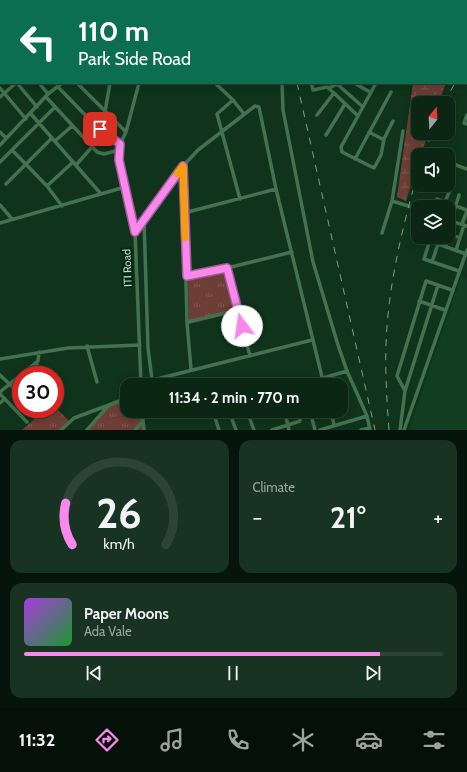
<!DOCTYPE html>
<html lang="en">
<head>
<meta charset="utf-8">
<style>
	body { margin:0; font-family:Cabin,sans-serif; background:#193322; color:#f1f3f6; height:100vh; display:flex; flex-direction:column; font-size:15px; white-space:nowrap }
	* { box-sizing:border-box; margin:0 }
	p { font-size:13px; color:#9aa5a0 }
	.icon { flex:none; width:22px; height:22px; fill:none; stroke:currentColor; stroke-width:2; stroke-linecap:round; stroke-linejoin:round }
	.map { position:relative; height:430px; overflow:hidden }
	.panel { display:flex; flex-direction:column; gap:10px; padding:10px; background:#06150b; flex:1 }
	.panel>* { flex:none }
	.guide { position:absolute; left:0px; top:0px; width:467px; height:84px; box-shadow:0 2px 10px #0003,0 0 0 1px #2b4434; background:#0b6e4f; color:#fff; overflow:hidden }
	.needle { width:26px; rotate:18deg }
	.tools { position:absolute; left:411px; top:96px; display:grid; gap:8px }
	.tools a { display:grid; place-items:center; width:44px; height:44px; border-radius:8px; background:#0b2714; box-shadow:0 2px 10px #0003,0 0 0 1px #2b4434; font-size:20px }
	.speed { position:absolute; left:12px; top:366px; display:flex; gap:8px; font-size:20px; font-weight:700; text-align:center }
	.speed>* { display:grid; place-content:center; width:52px; height:52px; border-radius:50%; background:#0b2714; box-shadow:0 2px 10px #0003,0 0 0 1px #2b4434; line-height:1 }
	.speed .limit { border:6px solid #d22; background:#fff; color:#111 }
	.pin { position:absolute; display:grid; place-items:center; width:34px; height:34px; color:#fff; margin:-17px; border-radius:8px; box-shadow:0 2px 6px #0006 }
	.me { position:absolute; width:44px; margin:-22px; rotate:346deg; stroke-linejoin:round; filter:drop-shadow(0 0 3px #0008) }
	.turn { display:flex; align-items:center; gap:14px; height:84px; padding:0 12px; font-size:18px }
	.turn .icon { width:52px; height:52px; stroke-width:2.5 }
	.turn b { display:block; font-size:28px; line-height:34px }
	.big { font-size:30px; font-weight:700; line-height:1.1 }
	.panel .widget { flex:1; display:flex; flex-direction:column; justify-content:center; gap:6px; min-width:0; padding:0 14px; border-radius:12px; background:#193322 }
	.panel .dial { align-items:center; gap:0 }
	.dial svg { height:104px; overflow:visible; fill:none; stroke:#2b4434; stroke-width:7; stroke-linecap:round; text-anchor:middle }
	.dial text { fill:#f1f3f6; stroke:none }
	.song { display:flex; align-items:center; gap:12px }
	.cover { width:48px; height:48px; border-radius:6px; background:linear-gradient(135deg,hsl(280 70% 55%),hsl(130 70% 35%)) }
	.played { height:4px; border-radius:2px; background:linear-gradient(90deg,#f888eb 85%,#2b4434 85%) }
	.keys { display:flex; justify-content:space-around; direction:ltr }
	.heat { display:flex; justify-content:space-between; align-items:center; font-size:22px; direction:ltr }
	.panel .tiles { flex:1; display:grid; gap:10px; grid-template-columns:1fr 1fr }
	.widget:last-child { grid-column:span 2 }
	.trip { position:absolute; left:120px; top:378px; width:228px; height:40px; border-radius:12px; background:#0b2714; box-shadow:0 2px 10px #0003,0 0 0 1px #2b4434; font-weight:700; line-height:40px; text-align:center }
	.tab-bar { display:flex; height:64px; justify-content:space-around; align-items:center; background:#041008; color:#9aa5a0 }
	.tab-bar .icon { width:28px; height:28px }
	.tab-bar .active { color:#f888eb }
	.tab-bar b { font-size:18px; color:#f1f3f6 }
	.map>svg:first-child { display:block }
</style>
</head>
<body>
<div class="map">
<svg width="467" height="430" viewBox="0 0 467 430">
	<defs>
		<pattern id="wetland-marsh" width="20" height="14" patternUnits="userSpaceOnUse"><rect width="20" height="14" fill="#6d3e35"/><path d="M1 5h8M5 5V1M11 12h8M15 12V8" fill="none" stroke="#805951"/></pattern>
		<pattern id="park-tufts" width="24" height="20" patternUnits="userSpaceOnUse"><rect width="24" height="20" fill="#6d3e35"/><path d="M3 7l-1-3M5 7V3M7 7l1-3M15 17l-1-3M17 17v-4M19 17l1-3" fill="none" stroke="#805951"/></pattern>
	</defs>
	<rect width="100%" height="100%" fill="#0f341b"/>
	<!-- built -->
	<path fill="#113e21" d="M461 277 467 280V430H409Z"/>
	<!-- wetland -->
	<path fill="url(#wetland-marsh)" d="M413 83H446L438 103H418V133H428L421 155H418V163L406 201 397 197Z"/>
	<!-- park -->
	<path fill="url(#park-tufts)" d="M224 270 234 313 189 324 188 280Z
		M127 398V411H142L145 430H89L109 405Z
		M55 407 71 423 63 430H22L46 409H55Z"/>
	<g fill="none" stroke-linecap="round" stroke-linejoin="round">
		<!-- minor -->
		<path stroke="#447150" stroke-width="3.5" d="M1 0 2 1
			M28 0 29 1
			M108 0 109 1
			M143 0V1
			M276 0V1
			M327 0V1
			M341 0V1
			M370 0V1
			M380 0 383 1
			M4 1 5 0
			M349 1 352 0
			M417 1 418 0
			M0 4 1 3
			M0 46 1 45
			M0 59 1 60
			M17 83 37 107
			M39 83 48 94
			M77 83 126 132
			M139 83 126 132 120 144 119 160 135 232 141 385
			M215 83 233 100 244 114
			M282 83 283 110 313 262 338 345 347 371 367 416 370 430
			M311 83 313 90 327 87 334 93
			M354 83 370 92
			M376 83 341 147 342 152 374 168 381 155 384 139 393 121
			M58 87 93 123 120 144
			M0 88 26 119
			M329 88 337 84 363 107
			M0 97 16 83
			M46 97 97 152 104 154 119 150
			M233 100 217 114 240 199
			M105 112 110 83
			M31 114 101 194
			M317 115 334 93 358 116
			M467 115 464 123 467 124
			M0 132 6 138
			M369 132 384 140
			M326 135 345 104
			M55 141 72 126
			M0 145 48 94 62 83
			M12 150 47 186 62 206
			M355 159 391 92
			M0 162 55 107
			M448 162 467 169
			M76 165 92 147
			M183 167 187 322 191 369
			M6 184 52 138
			M47 186 73 162
			M437 199 467 210
			M392 201 418 209
			M445 202 452 185
			M0 205 12 219
			M184 213 276 189
			M144 220 148 348 152 380
			M448 220 467 226
			M451 221 459 195
			M0 223 125 187
			M462 224 467 211
			M135 232 183 166 198 150 255 106 259 107 276 189 324 385
			M382 233 392 201 403 131
			M450 234 460 238
			M431 237 424 259 459 271
			M430 241 466 254
			M446 246 454 222
			M456 250 464 225
			M432 262 438 244
			M187 276 227 268
			M419 301 445 310
			M187 322 238 310
			M87 346 97 382
			M250 356 227 268 292 252
			M0 359 68 348 140 345
			M35 363 46 375
			M0 375 21 395
			M323 378 347 371
			M141 383 312 340
			M405 391 438 285
			M0 392 38 361 39 352
			M0 394 27 422
			M0 403 5 399
			M35 409 37 411
			M142 411 144 430
			M213 411 219 430
			M229 411 236 430
			M247 411 254 430
			M310 411 315 430
			M331 411 334 425
			M143 417 174 411
			M61 430 74 418 109 405
			M87 430 109 405 127 398
			M135 430 143 421
			M272 430 288 425 284 411
			M289 430 288 425 300 421 299 411
			M320 430 367 416
			M361 430 370 428
			M400 430 405 391 397 376 426 281 452 290
			M404 430 467 250"/>
		<!-- rail -->
		<path stroke="#839d8a" stroke-width="1" stroke-dasharray="7 7" stroke-linecap="butt" d="M280 0V1
			M466 64 467 63
			M297 83 375 430
			M444 103 455 83
			M424 155 432 133
			M389 430C387 402 385 373 386 345 388 286 402 229 418 172"/>
	</g>
	<g fill="none" stroke-linecap="round" stroke-linejoin="round">
		<defs>
			<path id="route" d="M100 129 120 144 119 160 135 232 183 166 187 276 227 268 242 326"/>
		</defs>
		<!-- route casing -->
		<use href="#route" stroke="#a15899" stroke-width="10"/>
		<!-- route -->
		<use href="#route" stroke="#f888eb" stroke-width="7"/>
		<!-- slow -->
		<path stroke="#f59e0b" stroke-width="7" d="M177 174 183 166 185 238"/>
	</g>
	<g text-anchor="middle" stroke-width="4" stroke-linejoin="round" paint-order="stroke">
		<!-- street labels -->
		<g font-size="11" fill="#c5d9c9" stroke="#032912">
			<text transform="translate(127 268) rotate(-92)" y="4">ITI Road</text>
		</g>
	</g>
</svg>
<div class="tools">
<a><svg class="needle" viewBox="-14 -14 28 28"><path d="M0-13l5 13h-10z" fill="#e53935"/><path d="M0 13l5-13h-10z" fill="#9aa5a0"/></svg></a>
<a><svg class="icon" aria-label="sound" viewBox="0 0 24 24"><path d="M4 9h4l5-4v14l-5-4H4zM17 9q2 3 0 6"/></svg></a>
<a><svg class="icon" aria-label="layers" viewBox="0 0 24 24"><path d="M12 4l9 5-9 5-9-5zM3 14l9 5 9-5"/></svg></a>
</div>
<div class="speed"><div class="limit">30</div></div>
<div class="pin" style="left:100px;top:129px;background:#d93025"><svg class="icon" aria-label="arrive" viewBox="0 0 24 24"><path d="M6 21V4h12l-3 4 3 4H6"/></svg></div>
<svg class="me" style="left:242px;top:326px" viewBox="-20 -20 40 40"><circle r="19" fill="#fff"/><path d="M0-13L10 11 0 6-10 11z" fill="#f888eb"/></svg>
<div class="trip">11:34 · 2 min · 770 m</div>
<div class="guide">
<div class="turn"><svg class="icon" aria-label="left" viewBox="0 0 24 24"><path d="M17 20v-9H6M10 6l-5 5 5 5"/></svg><div><b>110 m</b>Park Side Road</div></div>
</div>
</div>
<section class="panel">
<div class="tiles">
<div class="widget dial"><svg viewBox="0 0 100 80">
<path d="M14 69A42 42 0 1 1 86 69"/>
<path d="M14 69A42 42 0 0 1 9 37" stroke="#f888eb"/>
<text x="50" y="56" font-size="32" font-weight="700">26</text>
<text x="50" y="72" font-size="11">km/h</text>
</svg></div>
<div class="widget"><p>Climate</p>
<div class="heat"><a>−</a><b class="big">21°</b><a>+</a></div>
</div>
<div class="widget">
<div class="song"><i class="cover"></i><div><b>Paper Moons</b><p>Ada Vale</p></div></div>
<div class="played"></div>
<div class="keys"><svg class="icon" aria-label="previous" viewBox="0 0 24 24"><path d="M18 5L8 12l10 7zM5 5v14"/></svg><svg class="icon" aria-label="pause" viewBox="0 0 24 24"><path d="M8 5v14M16 5v14"/></svg><svg class="icon" aria-label="next" viewBox="0 0 24 24"><path d="M6 5l10 7-10 7zM19 5v14"/></svg></div>
</div>
</div>
</section>
<nav class="tab-bar">
<b>11:32</b>
<svg class="icon active" aria-label="directions" viewBox="0 0 24 24"><path d="M12 3l9 9-9 9-9-9zM9 14v-3h6M13 9l2 2-2 2"/></svg>
<svg class="icon" aria-label="music" viewBox="0 0 24 24"><path d="M9 18V5l10-2v13"/><circle cx="6" cy="18" r="3"/><circle cx="16" cy="16" r="3"/></svg>
<svg class="icon" aria-label="phone" viewBox="0 0 24 24"><path d="M5 4h4l2 5-3 2q2 4 5 5l2-3 5 2v4C11 20 4 13 5 4z"/></svg>
<svg class="icon" aria-label="climate" viewBox="0 0 24 24"><path d="M12 3v18M4 7l16 10M4 17L20 7"/></svg>
<svg class="icon" aria-label="car" viewBox="0 0 24 24"><path d="M5 17H2v-5l4-1 3-4h7l3 4 3 1v5h-3M9 17h6M6 11h13"/><circle cx="7" cy="17" r="2"/><circle cx="17" cy="17" r="2"/></svg>
<svg class="icon" aria-label="filters" viewBox="0 0 24 24"><path d="M4 7h16M4 17h16"/><circle cx="9" cy="7" r="2"/><circle cx="15" cy="17" r="2"/></svg>
</nav>
</body>
</html>
